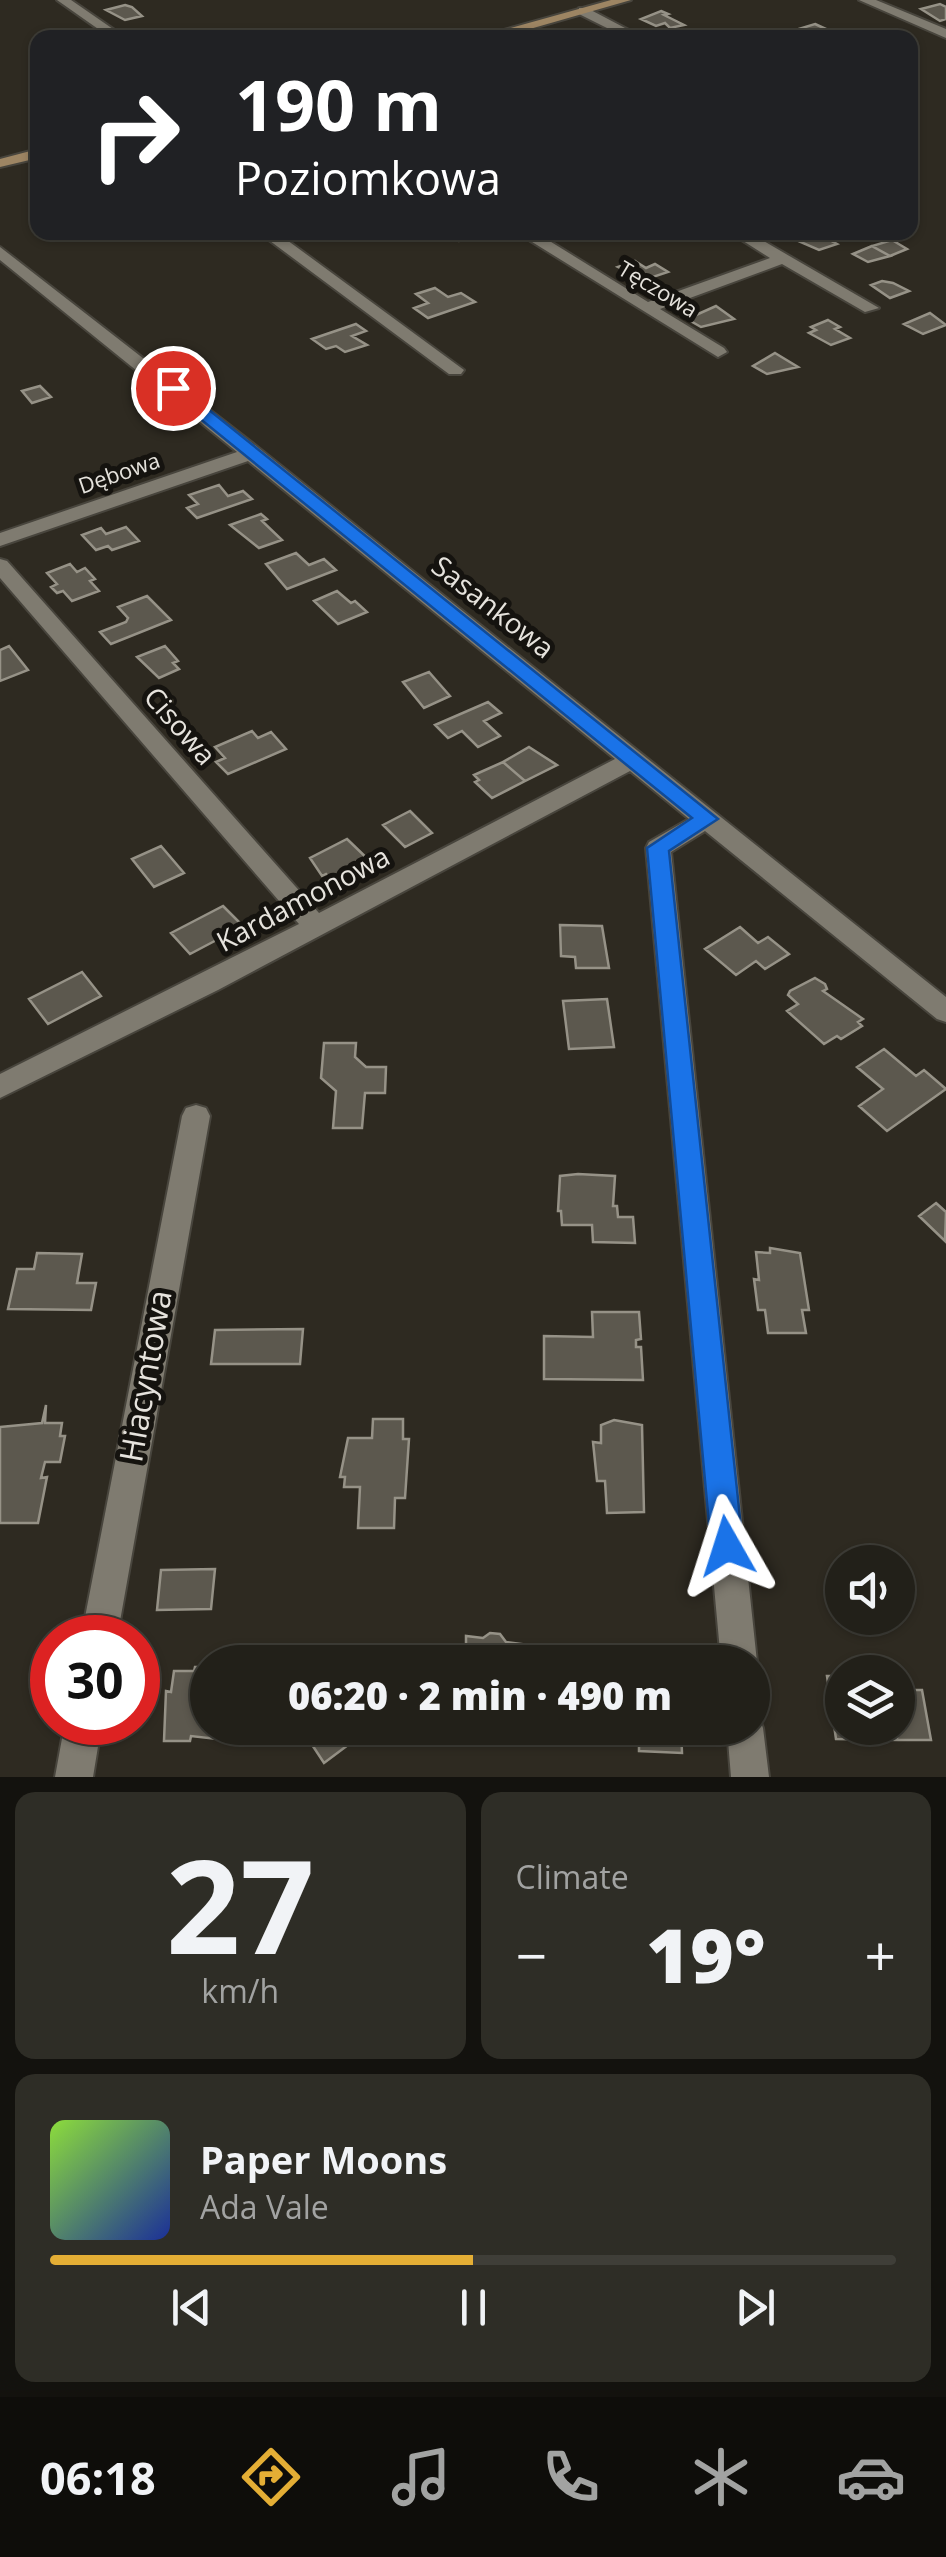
<!DOCTYPE html>
<html lang="en">
<head>
<meta charset="utf-8">
<style>
	body { margin:0; font-family:"Open Sans",sans-serif; background:#2e2d26; color:#f1f3f6; height:100vh; display:flex; flex-direction:column; font-size:38px; white-space:nowrap }
	* { box-sizing:border-box; margin:0 }
	p { font-size:32px; color:#a2a3a2 }
	.icon { flex:none; width:55px; height:55px; fill:none; stroke:currentColor; stroke-width:2; stroke-linecap:round; stroke-linejoin:round }
	.map { position:relative; height:1777px; overflow:hidden }
	.panel { display:flex; flex-direction:column; gap:15px; padding:15px; background:#13120e; flex:1 }
	.panel>* { flex:none }
	.guide { position:absolute; left:30px; top:30px; width:888px; height:210px; border-radius:20px; box-shadow:0 2px 8px #0004,0 0 0 2px #3f3e38; background:#202124; color:#fff; overflow:hidden }
	.fabs { position:absolute; left:825px; top:1545px; display:grid; gap:20px }
	.fabs a { display:grid; place-items:center; width:90px; height:90px; border-radius:50%; background:#222019; box-shadow:0 2px 8px #0004,0 0 0 2px #3f3e38; font-size:50px }
	.speed { position:absolute; left:30px; top:1615px; display:flex; gap:20px; font-size:50px; font-weight:700; text-align:center }
	.speed>* { display:grid; place-content:center; width:130px; height:130px; border-radius:50%; background:#222019; box-shadow:0 2px 8px #0004,0 0 0 2px #3f3e38; line-height:1 }
	.speed .limit { border:15px solid #d22; background:#fff; color:#111 }
	.pin { position:absolute; display:grid; place-items:center; width:85px; height:85px; color:#fff; margin:-42px; border:5px solid #fff; border-radius:50%; box-shadow:0 2px 10px #0007 }
	.me { position:absolute; width:110px; margin:-55px; rotate:354deg; stroke-linejoin:round; filter:drop-shadow(0 0 8px #0008) }
	.turn { display:flex; align-items:center; gap:35px; height:210px; padding:0 40px; font-size:45px }
	.turn .icon { width:130px; height:130px; stroke-width:2.5 }
	.turn b { display:block; font-size:70px; line-height:85px }
	.big { font-size:75px; font-weight:800; line-height:1.1 }
	.panel .widget { flex:1; display:flex; flex-direction:column; justify-content:center; gap:15px; min-width:0; padding:0 35px; border-radius:20px; background:#2e2d26 }
	.panel .dial { align-items:center; gap:0 }
	.dial b { font-size:130px; line-height:1 }
	.song { display:flex; align-items:center; gap:30px }
	.cover { width:120px; height:120px; border-radius:15px; background:linear-gradient(135deg,hsl(90 70% 55%),hsl(230 70% 35%)) }
	.played { height:10px; border-radius:5px; background:linear-gradient(90deg,#e4ae35 50%,#3f3e38 50%) }
	.keys { display:flex; justify-content:space-around; direction:ltr }
	.heat { display:flex; justify-content:space-between; align-items:center; font-size:55px; direction:ltr }
	.panel .tiles { flex:1; display:grid; gap:15px; grid-template-columns:1fr 1fr }
	.widget:last-child { grid-column:span 2 }
	.trip { position:absolute; left:190px; top:1645px; width:580px; height:100px; border-radius:50px; background:#222019; box-shadow:0 2px 8px #0004,0 0 0 2px #3f3e38; font-weight:800; line-height:100px; text-align:center }
	.dock { display:flex; height:160px; justify-content:space-around; align-items:center; background:#0e0d0a; color:#a2a3a2 }
	.dock .icon { width:70px; height:70px }
	.dock .current { color:#e4ae35 }
	.dock b { font-size:45px; color:#f1f3f6 }
	.map>svg:first-child { display:block }
</style>
</head>
<body>
<div class="map">
<svg width="946" height="1777" viewBox="0 0 946 1777">
	<rect width="100%" height="100%" fill="#2e2a21"/>
	<!-- building -->
	<path fill="#5c584e" stroke="#969287" stroke-width="2.5" d="M940 4 946 7V19L940 21 921 9Z
		M125 5 132 7 142 16 125 20 106 10Z
		M661 11 668 14 664 15 684 25 670 28 665 23 656 26 641 19Z
		M815 24 826 29 796 37 785 33Z
		M446 232H493L459 241Z
		M794 233 796 232 842 233 826 238 837 244 819 250 789 237 796 235Z
		M892 240 907 249 890 256 872 246Z
		M872 246 890 256 868 262 853 254Z
		M635 261 646 268 655 264 668 272 644 280 618 267Z
		M882 281 893 283 909 291 890 298 871 285Z
		M435 288 448 297 461 293 475 302 428 318 414 308 428 303 416 294Z
		M716 306 734 319 701 327 687 319Z
		M930 313 946 325 923 334 904 324Z
		M828 320 840 327 835 329 850 338 831 345 809 333 816 330 811 327Z
		M356 324 366 331 352 336 367 345 345 352 336 346 326 349 312 339Z
		M775 353 798 367 767 374 753 366Z
		M40 386 51 397 32 403 22 391Z
		M219 485 228 496 243 491 252 499 197 518 187 508 198 504 189 495Z
		M261 514 267 519 262 521 282 540 259 548 230 525Z
		M126 527 139 541 112 550 108 546 96 550 82 535 101 528 106 534Z
		M296 553 309 565 324 559 336 570 287 589 266 564Z
		M70 564 77 572 85 568 95 579 90 581 99 591 72 601 63 591 57 593 51 587 57 584 47 573Z
		M337 591 351 603 355 601 367 612 338 624 314 601Z
		M147 596 171 620 111 644 100 632 126 622 128 618 118 607Z
		M9 646 28 670 0 681V650Z
		M165 646 178 661 173 663 179 669 159 678 137 657Z
		M429 672 450 696 424 708 403 682Z
		M488 702 501 713 484 721 500 736 478 747 462 731 448 738 435 725Z
		M252 731 258 738 271 732 286 749 228 774 216 762 225 758 215 747Z
		M529 747 557 765 525 781 503 762Z
		M503 762 525 781 492 798 475 782 479 780 474 775Z
		M410 811 432 833 405 847 383 825Z
		M347 839 373 864 336 884 326 874 322 876 310 858Z
		M161 846 184 873 154 887 132 859Z
		M223 906 243 926 190 954 171 933Z
		M560 925 602 926 609 968H576L575 957 561 956Z
		M740 927 758 943 768 937 789 954 765 969 756 961 736 975 705 949Z
		M82 972 101 996 48 1024 29 999Z
		M815 978 825 984 827 989 823 991 863 1019 858 1022 862 1026 841 1039 837 1036 824 1044 787 1011 798 1004 788 995 790 991Z
		M607 999 614 1047 569 1049 563 1001Z
		M324 1043H356L355 1057 366 1067H386L385 1093H365L362 1128H333L336 1091 321 1078Z
		M884 1049 916 1076 924 1070 946 1089 887 1131 859 1106 883 1089 857 1067Z
		M578 1174 615 1176 613 1206H617L618 1217H633L635 1243 593 1242 592 1225H562L561 1211H558L560 1176Z
		M936 1203 946 1212 945 1241 919 1216Z
		M770 1248 800 1253 809 1310H802L806 1333H768L765 1310H758L754 1279 759 1280 756 1252 770 1253Z
		M37 1253 82 1254 77 1283H96L91 1310 8 1309 17 1269H34Z
		M592 1312H639L641 1339 636 1340V1347H641L643 1380 544 1379V1336L593 1337Z
		M303 1329 300 1364H211L215 1330Z
		M46 1405 45 1423H62L60 1436H65L60 1462H45L41 1478 47 1477 38 1523H0V1427L42 1423Z
		M373 1419H403V1439H409L405 1498H395L394 1528H358L360 1487H344L345 1477H340L348 1438H372Z
		M614 1420 642 1425 644 1512 607 1513 605 1481H597L593 1442 601 1443V1425Z
		M215 1569 211 1609 157 1610 161 1570Z
		M490 1633 500 1634 506 1642 522 1644V1662H466V1636L483 1638Z
		M195 1667H208V1728H246L245 1742 191 1736 190 1741H164L166 1691 171 1692 174 1671H194Z
		M827 1676H842V1728H896L897 1740 836 1739Z
		M898 1690H922L931 1740H897Z
		M314 1728H360L364 1733 324 1763 305 1734Z
		M465 1728H523V1732H465Z
		M639 1728H681L682 1753 639 1751Z"/>
	<g fill="none" stroke-linecap="round" stroke-linejoin="round">
		<defs>
			<path id="street" d="M57 0H71L126 38H111Z
				M859 0H876L946 29V38Z
				M579 8H587L644 38H627L579 14Z
				M258 232H276L464 370 461 374H449Z
				M516 232H535L648 302 770 258 729 232H748L879 308 865 312 782 264 660 309 724 348 727 352 718 357Z
				M0 247 260 449 946 997V1022L937 1019 705 831 671 852 757 1662 752 1673V1662H721L646 848 649 842 689 819 630 771 218 990 0 1098V1074L299 924 0 578V559L7 561 319 913 615 759 248 461 0 546V533L237 452 0 260Z
				M196 1105 206 1108 210 1116 117 1638H81L182 1116 186 1108Z
				M752 1713 758 1715 763 1728 769 1777H731L727 1728H752Z
				M65 1722H102L93 1777H55Z"/>
			<path id="secondary" d="M611 0H631L498 38H475Z
				M38 149V158L0 167V159Z"/>
		</defs>
		<!-- street casing -->
		<use href="#street" stroke="#48453d" stroke-width="4"/>
		<!-- secondary casing -->
		<use href="#secondary" stroke="#48453d" stroke-width="4"/>
		<!-- street -->
		<use href="#street" fill="#7f7b70" fill-rule="evenodd"/>
		<!-- secondary -->
		<use href="#secondary" fill="#9d8563" fill-rule="evenodd"/>
	</g>
	<!-- route -->
	<path fill="#1a73e8" stroke="#114b97" stroke-width="2.5" d="M167 385H178L718 819 669 851 743 1546 738 1557 727 1561 716 1557 711 1546 647 848 692 818 167 392Z"/>
	<g text-anchor="middle" stroke-width="10" stroke-linejoin="round" paint-order="stroke">
		<!-- far-street labels -->
		<g font-size="22" fill="#e6e3dd" stroke="#15130f">
			<text transform="translate(658 289) rotate(31)" y="8">Tęczowa</text>
			<text transform="translate(119 473) rotate(-19)" y="8">Dębowa</text>
		</g>
		<!-- street labels -->
		<g font-size="28" fill="#e6e3dd" stroke="#15130f">
			<text transform="translate(493 607) rotate(38)" y="10">Sasankowa</text>
			<text transform="translate(180 726) rotate(49)" y="10">Cisowa</text>
			<text transform="translate(303 899) rotate(-28)" y="10">Kardamonowa</text>
		</g>
		<!-- near-street labels -->
		<g font-size="32" fill="#e6e3dd" stroke="#15130f">
			<text transform="translate(146 1376) rotate(-80)" y="11">Hiacyntowa</text>
		</g>
	</g>
</svg>
<div class="fabs">
<a><svg class="icon" aria-label="sound" viewBox="0 0 24 24"><path d="M4 9h4l5-4v14l-5-4H4zM17 9q2 3 0 6"/></svg></a>
<a><svg class="icon" aria-label="layers" viewBox="0 0 24 24"><path d="M12 4l9 5-9 5-9-5zM3 14l9 5 9-5"/></svg></a>
</div>
<div class="speed"><div class="limit">30</div></div>
<div class="pin" style="left:173px;top:388px;background:#d93025"><svg class="icon" aria-label="arrive" viewBox="0 0 24 24"><path d="M6 21V4h12l-3 4 3 4H6"/></svg></div>
<svg class="me" style="left:727px;top:1546px" viewBox="-20 -20 40 40"><path d="M0-17L14 15 0 8-14 15z" fill="#1a73e8" stroke="#fff" stroke-width="4"/></svg>
<div class="trip">06:20 · 2 min · 490 m</div>
<div class="guide">
<div class="turn"><svg class="icon" aria-label="right" viewBox="0 0 24 24"><path d="M7 20v-9h11M14 6l5 5-5 5"/></svg><div><b>190 m</b>Poziomkowa</div></div>
</div>
</div>
<section class="panel">
<div class="tiles">
<div class="widget dial"><b>27</b><p>km/h</p></div>
<div class="widget"><p>Climate</p>
<div class="heat"><a>−</a><b class="big">19°</b><a>+</a></div>
</div>
<div class="widget">
<div class="song"><i class="cover"></i><div><b>Paper Moons</b><p>Ada Vale</p></div></div>
<div class="played"></div>
<div class="keys"><svg class="icon" aria-label="previous" viewBox="0 0 24 24"><path d="M18 5L8 12l10 7zM5 5v14"/></svg><svg class="icon" aria-label="pause" viewBox="0 0 24 24"><path d="M8 5v14M16 5v14"/></svg><svg class="icon" aria-label="next" viewBox="0 0 24 24"><path d="M6 5l10 7-10 7zM19 5v14"/></svg></div>
</div>
</div>
</section>
<nav class="dock">
<b>06:18</b>
<svg class="icon current" aria-label="directions" viewBox="0 0 24 24"><path d="M12 3l9 9-9 9-9-9zM9 14v-3h6M13 9l2 2-2 2"/></svg>
<svg class="icon" aria-label="music" viewBox="0 0 24 24"><path d="M9 18V5l10-2v13"/><circle cx="6" cy="18" r="3"/><circle cx="16" cy="16" r="3"/></svg>
<svg class="icon" aria-label="phone" viewBox="0 0 24 24"><path d="M5 4h4l2 5-3 2q2 4 5 5l2-3 5 2v4C11 20 4 13 5 4z"/></svg>
<svg class="icon" aria-label="climate" viewBox="0 0 24 24"><path d="M12 3v18M4 7l16 10M4 17L20 7"/></svg>
<svg class="icon" aria-label="car" viewBox="0 0 24 24"><path d="M5 17H2v-5l4-1 3-4h7l3 4 3 1v5h-3M9 17h6M6 11h13"/><circle cx="7" cy="17" r="2"/><circle cx="17" cy="17" r="2"/></svg>
</nav>
</body>
</html>
